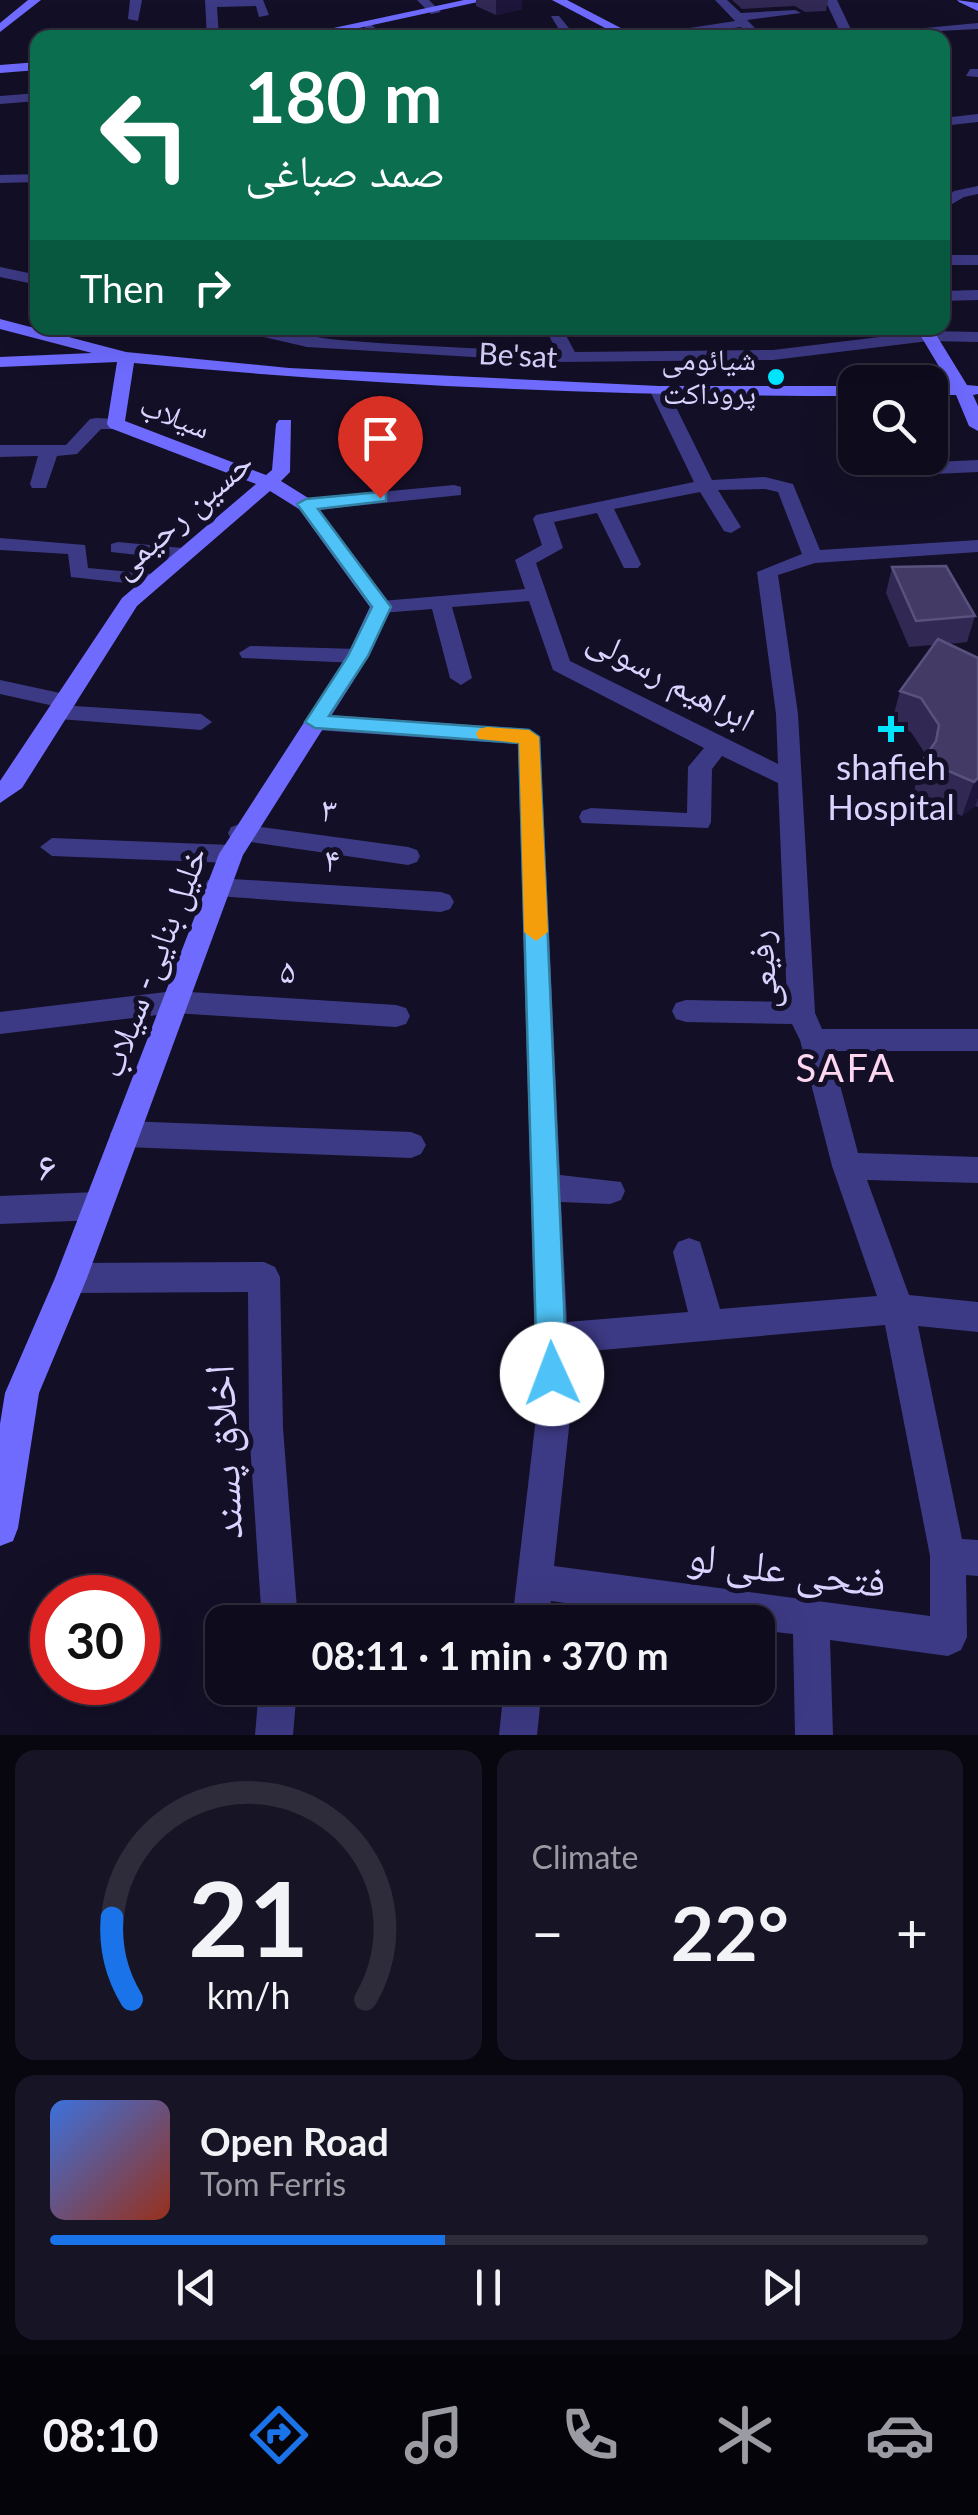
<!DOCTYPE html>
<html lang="en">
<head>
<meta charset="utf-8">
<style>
	body { margin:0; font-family:Lato,"Noto Naskh Arabic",sans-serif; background:#171425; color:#f1f3f6; height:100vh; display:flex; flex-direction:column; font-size:38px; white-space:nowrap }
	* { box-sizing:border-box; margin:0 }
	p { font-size:32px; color:#9b9ba3 }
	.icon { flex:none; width:55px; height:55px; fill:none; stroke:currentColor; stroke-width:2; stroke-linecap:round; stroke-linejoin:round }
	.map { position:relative; height:1735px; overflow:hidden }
	.panel { display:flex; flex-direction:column; gap:15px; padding:15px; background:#08060f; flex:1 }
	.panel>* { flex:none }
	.hud { position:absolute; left:30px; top:30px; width:920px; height:305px; border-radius:20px; box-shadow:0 10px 40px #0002,0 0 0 2px #2e2b3b; background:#0b6e4f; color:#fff; overflow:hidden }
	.controls { position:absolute; left:838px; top:365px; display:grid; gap:20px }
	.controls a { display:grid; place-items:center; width:110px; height:110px; border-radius:20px; background:#0e0b1c; box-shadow:0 10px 40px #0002,0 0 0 2px #2e2b3b; font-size:50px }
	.speed { position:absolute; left:30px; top:1575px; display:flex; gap:20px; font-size:50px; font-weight:700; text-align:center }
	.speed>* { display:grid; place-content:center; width:130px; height:130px; border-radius:50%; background:#0e0b1c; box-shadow:0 10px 40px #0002,0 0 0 2px #2e2b3b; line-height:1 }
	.speed .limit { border:15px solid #d22; background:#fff; color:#111 }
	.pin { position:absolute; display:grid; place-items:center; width:85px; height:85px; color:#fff; margin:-102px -42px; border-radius:50% 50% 50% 0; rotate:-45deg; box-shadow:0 0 10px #0007 }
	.pin .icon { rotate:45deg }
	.me { position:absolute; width:110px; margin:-55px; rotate:358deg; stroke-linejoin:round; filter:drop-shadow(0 0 8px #0008) }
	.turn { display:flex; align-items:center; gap:35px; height:210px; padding:0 50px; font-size:45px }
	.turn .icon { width:130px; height:130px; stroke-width:2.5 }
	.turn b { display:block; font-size:70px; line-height:85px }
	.then { display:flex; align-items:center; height:95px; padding:0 50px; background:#0003; gap:20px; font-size:38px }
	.big { font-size:75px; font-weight:700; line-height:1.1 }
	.panel .widget { flex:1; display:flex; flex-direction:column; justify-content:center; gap:15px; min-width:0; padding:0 35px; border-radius:20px; background:#171425 }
	.panel .dial { align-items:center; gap:0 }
	.dial svg { height:260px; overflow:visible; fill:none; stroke:#2e2b3b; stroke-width:7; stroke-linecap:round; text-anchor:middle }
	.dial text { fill:#f1f3f6; stroke:none }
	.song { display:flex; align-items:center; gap:30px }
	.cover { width:120px; height:120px; border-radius:15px; background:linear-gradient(135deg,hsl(220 70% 55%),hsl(10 70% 35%)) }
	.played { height:10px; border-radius:5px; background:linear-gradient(90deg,#1a73e8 45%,#2e2b3b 45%) }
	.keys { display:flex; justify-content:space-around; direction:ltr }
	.heat { display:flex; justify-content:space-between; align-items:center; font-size:55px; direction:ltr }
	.panel .tiles { flex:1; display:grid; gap:15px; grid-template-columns:1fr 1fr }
	.widget:last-child { grid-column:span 2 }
	.trip { position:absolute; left:205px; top:1605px; width:570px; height:100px; border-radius:20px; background:#0e0b1c; box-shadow:0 10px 40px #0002,0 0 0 2px #2e2b3b; font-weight:700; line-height:100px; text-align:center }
	.tabs { display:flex; height:160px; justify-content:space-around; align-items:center; background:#06040b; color:#9b9ba3 }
	.tabs .icon { width:70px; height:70px }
	.tabs .active { color:#1a73e8 }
	.tabs b { font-size:45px; color:#f1f3f6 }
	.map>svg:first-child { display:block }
</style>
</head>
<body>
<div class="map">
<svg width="978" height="1735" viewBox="0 0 978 1735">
	<rect width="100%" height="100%" fill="#130f26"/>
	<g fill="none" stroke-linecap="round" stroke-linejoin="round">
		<!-- street -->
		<path fill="#3d3a85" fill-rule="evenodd" d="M130 0H142L138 21 128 19Z
			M205 0H263L269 15 259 17 256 6 217 7 219 38H207Z
			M417 0H429L441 12 431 14Z
			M715 0H727L741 13 795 10 801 13 747 20 765 38H752L741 27 661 38H625L735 21Z
			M825 0H837L855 38H843Z
			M551 16H559L577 38H564Z
			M362 23H370L385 38H372Z
			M978 23V29L939 31 944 38 942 40 932 38 925 28Z
			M970 69H978V77L966 76Z
			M38 93V101L0 104V96Z
			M978 114V122L942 126V118Z
			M38 174V182L0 183V175Z
			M978 186V194L964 197 942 210V199L954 191Z
			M942 255H978V265H942Z
			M0 267 38 275V285L0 277Z
			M978 290V300L942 301V291Z
			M224 328C262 325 301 336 339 340 411 346 484 349 556 352L546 328H562L575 352 773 350 929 331 978 332V342L929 341 773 360 556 362 307 347Z
			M659 386 668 391 712 480 765 477 793 484 820 550 978 540V552L815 563 778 575 798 714 815 1013 822 1029H978V1051H831L858 1153 978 1157V1183L867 1180 909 1295 978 1302V1332L918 1326 962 1539 978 1540V1576L966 1575 967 1637 961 1650 948 1656 830 1640 833 1735H795L793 1634 758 1630V1622H705L551 1601 548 1622H512L537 1409 518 744 315 730 304 722 315 714 529 729 540 737 560 1175 621 1182 625 1191 621 1200 610 1204 561 1202 567 1322 688 1312 673 1252 678 1242 689 1238 700 1242 720 1309 877 1296 832 1166 800 1040 792 1024 686 1022 676 1019 672 1011 676 1003 686 1000 787 1002 778 783 722 756 712 769 711 822 708 828 582 823 579 817 582 811 591 808 687 813 688 767 704 748 553 670 529 601 452 607 472 678 461 685 450 678 432 609 381 613 371 607 381 601 525 589 515 560 542 545 533 519 536 515 694 482 650 391ZM765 489 778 492 802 554 757 572 776 714 778 764 570 661 536 563 563 548 554 522 597 513 624 568H638L641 564 614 509 700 492 724 531 731 533 741 527 718 490ZM885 1325 930 1556V1616L554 1566 571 1409 568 1353Z
			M96 418 116 419 125 424 116 429H101L77 454 57 456 46 488H32L30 484 38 456 0 457V445H66L90 419Z
			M978 460V472L889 476 880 470 889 464Z
			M454 485 461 487V495L306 511 296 505 306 499Z
			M0 538 85 545 88 568 153 574 163 580 153 586 71 577 68 554 0 550Z
			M118 542 182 548 192 554 182 560 111 552V544Z
			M250 646 358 649 369 656 358 663 242 658 239 653Z
			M0 680 74 696 77 701 74 706 201 714 212 722 201 730 59 719 48 712 54 706 0 694Z
			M240 824 408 847 417 850 420 856 417 862 408 865 231 839 228 833 231 827Z
			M52 838 231 845 240 848 243 854 240 860 231 863 52 856 40 847Z
			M217 878 441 892 450 895 454 902 450 909 441 912 217 896 208 894 204 887 208 880Z
			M174 991 396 1005 406 1008 410 1016 406 1024 396 1027 174 1013 0 1034V1012Z
			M125 1121 411 1132 421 1136 426 1145 421 1154 411 1158 125 1147 115 1143 110 1134 115 1125Z
			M97 1192 108 1196 112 1206 108 1216 97 1220 0 1224V1196Z
			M264 1262 275 1267 280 1277 283 1428 298 1622H262L249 1428 248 1292 71 1293 60 1288 55 1278 60 1268 71 1263Z
			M259 1688H297L293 1735H255Z
			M504 1688H542L537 1735H499Z"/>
		<!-- secondary -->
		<path fill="#6f6bff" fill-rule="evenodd" d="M28 0H41L0 32V23Z
			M464 0H487L313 38H287Z
			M552 0H567L640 38H624Z
			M957 0 978 3V11L959 2Z
			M38 62V70L0 73V65Z
			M0 319 126 352 289 368 659 386H855V396C614 396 374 386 134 363L125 421 266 475 272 470 276 424 279 420H291L290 472 281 481 313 501 391 607 369 656 243 855 87 1278 39 1393 18 1528 13 1541 0 1546V1424L5 1393 55 1278 219 854 347 656 370 607 299 509 270 491 137 606 22 788 0 803V781L122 598 256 484 110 428 107 424 117 362 0 367V357L92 353 0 329Z
			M916 328H932L967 385 978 386V394L973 395 978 406V431L969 426 956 395H930V385H950Z"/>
	</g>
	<!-- wall -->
	<path fill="#312854" d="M476 0H522V9L496 15 476 6Z
		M732 0H828L826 11 805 12 795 6 742 9Z
		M892 567 975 616 967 642 949 644 978 658V807L975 806 962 816 913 794 923 760 926 755 911 732 891 725 900 691 933 645 909 647 886 593Z"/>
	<!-- shaded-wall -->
	<path fill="#1d163a" d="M496 0H522V9L496 15Z
		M978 778V798L975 806 962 816 974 782Z"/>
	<!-- building -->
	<path fill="#433a66" stroke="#5a527e" stroke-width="2.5" d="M946 566 975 616 916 621 892 567Z
		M938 639 978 658V778L974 782 923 760 936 741 939 725 921 698 900 691Z"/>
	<!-- route -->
	<path fill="#4fc3f7" stroke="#337fa1" stroke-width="2.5" d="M380 492 386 494V501L318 509 391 607 368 656 329 716 529 730 539 737 567 1374 563 1384 552 1389 542 1384 537 1374 519 743 315 728 305 722 348 656 372 607 297 504 306 499Z"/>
	<!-- slow -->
	<path fill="#f59e0b" d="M487 727 529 730 539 737 548 932 536 941 524 932 519 743 479 739 476 734 479 729Z"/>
	<!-- markers -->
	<g fill="#00e5ff" stroke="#130f26" stroke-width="4">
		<circle cx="776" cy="377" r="10"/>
		<path d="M886 714h10v10h10v10h-10v10h-10v-10h-10v-10h10z"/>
	</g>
	<g text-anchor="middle" stroke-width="10" stroke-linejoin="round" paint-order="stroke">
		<!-- far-street labels -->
		<g font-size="30" fill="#d9d4ff" stroke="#130f26">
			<text transform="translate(518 356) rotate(3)" y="10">Be'sat</text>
			<text transform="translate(175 417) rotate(21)" y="10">سیلاب</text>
		</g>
		<!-- far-poi labels -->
		<g font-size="30" fill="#d9d4ff" stroke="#130f26" text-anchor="end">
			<text x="756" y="370">شیائومی<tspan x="756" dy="34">پروداکت</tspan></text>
		</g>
		<!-- street labels -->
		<g font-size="35" fill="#d9d4ff" stroke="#130f26">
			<text transform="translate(182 514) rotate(-41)" y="12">حسین رحیمی</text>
			<text transform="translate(671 679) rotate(28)" y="12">ابراهیم رسولی</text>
			<text transform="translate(329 810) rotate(8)" y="12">۳</text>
			<text transform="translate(332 860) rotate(4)" y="12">۴</text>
			<text transform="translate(153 962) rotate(-69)" y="12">خلیل بنایی- سیلاب</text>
			<text transform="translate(763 970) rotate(-95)" y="12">رفیعی</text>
			<text transform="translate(288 971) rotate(4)" y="12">۵</text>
		</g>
		<!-- poi labels -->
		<g font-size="35" fill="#d9d4ff" stroke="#130f26">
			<text x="891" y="780">shafieh<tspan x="891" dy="40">Hospital</tspan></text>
		</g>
		<!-- neighbourhood labels -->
		<g font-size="38" letter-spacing="2.5" fill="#ffd6f0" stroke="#130f26">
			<text x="846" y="1082">SAFA</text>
		</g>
		<!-- near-street labels -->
		<g font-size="42" fill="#d9d4ff" stroke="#130f26">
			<text transform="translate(47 1166) rotate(-2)" y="15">۶</text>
			<text transform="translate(223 1452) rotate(-93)" y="15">اخلاق پسند</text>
			<text transform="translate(787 1569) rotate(8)" y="15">فتحی علی لو</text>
		</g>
	</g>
</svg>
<div class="controls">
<a><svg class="icon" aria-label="search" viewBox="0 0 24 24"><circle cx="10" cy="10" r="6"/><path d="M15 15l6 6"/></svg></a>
</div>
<div class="speed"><div class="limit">30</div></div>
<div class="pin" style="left:380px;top:498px;background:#d93025"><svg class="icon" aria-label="arrive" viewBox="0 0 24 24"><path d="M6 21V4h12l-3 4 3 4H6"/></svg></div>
<svg class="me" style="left:552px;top:1374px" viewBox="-20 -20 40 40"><circle r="19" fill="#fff"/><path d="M0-13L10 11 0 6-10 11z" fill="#4fc3f7"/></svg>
<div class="trip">08:11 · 1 min · 370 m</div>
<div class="hud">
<div class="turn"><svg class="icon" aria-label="left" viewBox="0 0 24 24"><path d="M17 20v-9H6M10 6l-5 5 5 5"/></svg><div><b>180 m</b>صمد صباغی</div></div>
<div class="then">Then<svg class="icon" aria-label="right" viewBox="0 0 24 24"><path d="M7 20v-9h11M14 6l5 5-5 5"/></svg></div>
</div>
</div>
<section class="panel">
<div class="tiles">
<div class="widget dial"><svg viewBox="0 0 100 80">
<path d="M14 69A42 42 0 1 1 86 69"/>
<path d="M14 69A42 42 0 0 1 8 44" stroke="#1a73e8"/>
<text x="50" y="56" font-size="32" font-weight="700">21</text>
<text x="50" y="72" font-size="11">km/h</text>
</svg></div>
<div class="widget"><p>Climate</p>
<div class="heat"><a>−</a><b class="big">22°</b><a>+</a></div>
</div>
<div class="widget">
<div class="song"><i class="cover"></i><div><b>Open Road</b><p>Tom Ferris</p></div></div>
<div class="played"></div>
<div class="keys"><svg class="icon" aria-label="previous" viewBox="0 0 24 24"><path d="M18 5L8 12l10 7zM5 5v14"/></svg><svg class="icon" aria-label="pause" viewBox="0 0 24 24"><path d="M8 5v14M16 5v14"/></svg><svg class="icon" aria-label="next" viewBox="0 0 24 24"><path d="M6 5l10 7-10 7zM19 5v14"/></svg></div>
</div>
</div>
</section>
<nav class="tabs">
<b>08:10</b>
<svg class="icon active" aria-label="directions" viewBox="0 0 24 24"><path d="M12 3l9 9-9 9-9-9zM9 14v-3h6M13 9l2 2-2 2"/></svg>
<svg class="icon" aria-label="music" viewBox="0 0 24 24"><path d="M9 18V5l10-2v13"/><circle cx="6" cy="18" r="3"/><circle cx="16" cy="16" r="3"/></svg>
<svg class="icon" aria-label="phone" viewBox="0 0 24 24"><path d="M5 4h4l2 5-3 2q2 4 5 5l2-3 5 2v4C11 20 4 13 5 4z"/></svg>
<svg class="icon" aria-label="climate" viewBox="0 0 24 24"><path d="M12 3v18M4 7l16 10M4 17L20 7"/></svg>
<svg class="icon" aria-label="car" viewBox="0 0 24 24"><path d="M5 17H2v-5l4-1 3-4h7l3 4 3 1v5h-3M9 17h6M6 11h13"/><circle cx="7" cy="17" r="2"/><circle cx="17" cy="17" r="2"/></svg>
</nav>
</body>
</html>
